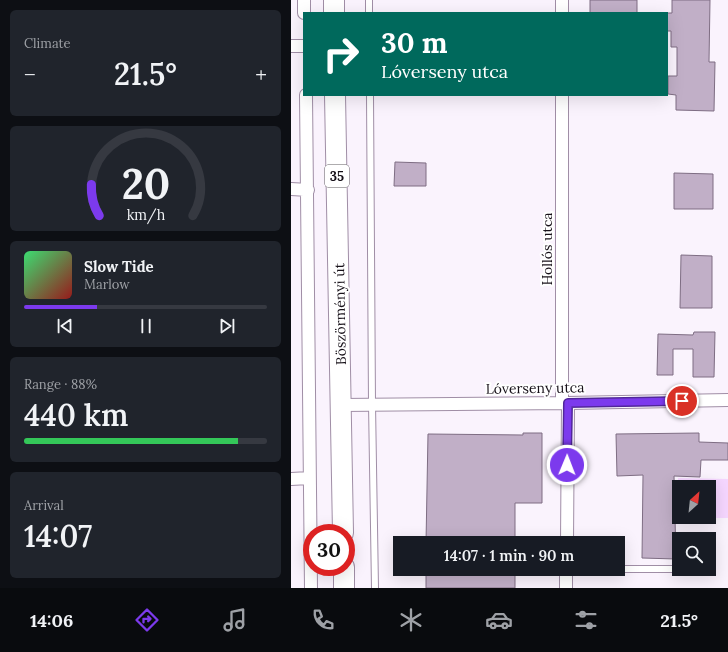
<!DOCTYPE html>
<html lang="en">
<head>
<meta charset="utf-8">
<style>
	body { margin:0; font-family:Lora,serif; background:#20242c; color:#f1f3f6; height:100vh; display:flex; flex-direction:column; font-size:15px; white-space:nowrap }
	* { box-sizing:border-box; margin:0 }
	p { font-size:13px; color:#9ea1a6 }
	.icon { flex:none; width:22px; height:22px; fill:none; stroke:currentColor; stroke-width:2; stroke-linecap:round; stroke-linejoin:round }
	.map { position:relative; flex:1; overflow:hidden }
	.drawer { display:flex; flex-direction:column; gap:10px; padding:10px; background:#0d0f14; width:291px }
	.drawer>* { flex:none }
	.hud { position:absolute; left:12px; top:12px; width:365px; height:84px; border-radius:0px; box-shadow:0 4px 16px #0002; background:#00695c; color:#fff; overflow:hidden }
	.needle { width:26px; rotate:27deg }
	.fabs { position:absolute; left:381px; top:480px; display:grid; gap:8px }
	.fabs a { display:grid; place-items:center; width:44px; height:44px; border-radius:0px; background:#171b24; box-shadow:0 4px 16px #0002; font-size:20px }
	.speed { position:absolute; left:12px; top:524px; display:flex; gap:8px; font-size:20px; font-weight:700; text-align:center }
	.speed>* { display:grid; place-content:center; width:52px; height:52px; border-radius:50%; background:#171b24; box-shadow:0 4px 16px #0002; line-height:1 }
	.speed .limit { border:6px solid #d22; background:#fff; color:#111 }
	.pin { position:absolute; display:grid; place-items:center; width:34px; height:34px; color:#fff; margin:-17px; border:2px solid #fff; border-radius:50%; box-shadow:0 1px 4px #0007 }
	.me { position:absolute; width:44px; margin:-22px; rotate:1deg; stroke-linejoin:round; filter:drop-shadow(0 0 3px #0008) }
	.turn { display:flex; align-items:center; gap:14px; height:84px; padding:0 12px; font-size:18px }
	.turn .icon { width:52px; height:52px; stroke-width:2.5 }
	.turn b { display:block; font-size:28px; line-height:34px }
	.big { font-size:30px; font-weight:600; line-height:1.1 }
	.drawer .tile { flex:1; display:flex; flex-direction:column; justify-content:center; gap:6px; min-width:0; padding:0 14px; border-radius:6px; background:#20242c }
	.drawer .dial { align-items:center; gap:0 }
	.dial svg { height:104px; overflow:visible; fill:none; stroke:#363941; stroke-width:7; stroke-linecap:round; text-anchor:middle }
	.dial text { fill:#f1f3f6; stroke:none }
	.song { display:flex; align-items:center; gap:12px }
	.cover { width:48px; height:48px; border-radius:6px; background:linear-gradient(135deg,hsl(140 70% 55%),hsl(0 70% 35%)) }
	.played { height:4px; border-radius:2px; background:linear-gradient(90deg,#7c3aed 30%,#363941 30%) }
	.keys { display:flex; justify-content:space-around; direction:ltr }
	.heat { display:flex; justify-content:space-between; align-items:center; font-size:22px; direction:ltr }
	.charge { height:6px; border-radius:3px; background:linear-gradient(90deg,#34c759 88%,#363941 0) }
	.trip { position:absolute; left:102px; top:536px; width:232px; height:40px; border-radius:0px; background:#171b24; box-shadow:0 4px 16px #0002; font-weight:600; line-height:40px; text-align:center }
	.tab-bar { display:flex; height:64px; justify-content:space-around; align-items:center; background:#090b0e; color:#9ea1a6 }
	.tab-bar .icon { width:28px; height:28px }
	.tab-bar .current { color:#7c3aed }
	.tab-bar b { font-size:18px; color:#f1f3f6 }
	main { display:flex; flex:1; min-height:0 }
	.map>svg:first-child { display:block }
</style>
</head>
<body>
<main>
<section class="drawer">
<div class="tile"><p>Climate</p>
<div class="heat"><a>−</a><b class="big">21.5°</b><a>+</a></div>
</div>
<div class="tile dial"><svg viewBox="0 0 100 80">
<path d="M14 69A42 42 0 1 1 86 69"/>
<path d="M14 69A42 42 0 0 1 8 45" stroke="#7c3aed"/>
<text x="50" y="56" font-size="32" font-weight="700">20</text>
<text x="50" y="72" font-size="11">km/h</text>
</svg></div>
<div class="tile">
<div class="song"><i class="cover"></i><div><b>Slow Tide</b><p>Marlow</p></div></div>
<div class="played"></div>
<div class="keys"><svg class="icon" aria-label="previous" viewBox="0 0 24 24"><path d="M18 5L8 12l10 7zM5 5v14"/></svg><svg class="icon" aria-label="pause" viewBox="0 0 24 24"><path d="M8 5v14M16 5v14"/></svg><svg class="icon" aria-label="next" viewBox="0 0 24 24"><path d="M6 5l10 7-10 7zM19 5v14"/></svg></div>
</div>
<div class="tile"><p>Range · 88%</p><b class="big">440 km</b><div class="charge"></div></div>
<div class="tile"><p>Arrival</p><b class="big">14:07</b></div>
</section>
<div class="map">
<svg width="437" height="588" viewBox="0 0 437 588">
	<rect width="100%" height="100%" fill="#faf3fd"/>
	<!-- green -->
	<path fill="#f5d6ff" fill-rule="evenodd" d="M387 478 437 479V518H387ZM388 487H418V517H388Z"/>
	<!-- building -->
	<path fill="#c1afc7" stroke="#7e6d83" d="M299 0H346V13H299Z
		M381 0H419L418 62H424L423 111 385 110V95L377 94V76H386V47H380V31H376V13H381Z
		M104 162 135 163V186H103Z
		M383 173 422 174V209H383Z
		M390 255 421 256V308H389Z
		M403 332H424L423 377H402V349H382V375H366L367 334 402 335Z
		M232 433H251V503H224V543H135L137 434 232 435Z
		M408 433V442L437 443V460H410L409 477 383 476 385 559 351 558 352 475 326 476 325 434Z
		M135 569H224V588H135Z"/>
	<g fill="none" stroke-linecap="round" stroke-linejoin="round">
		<defs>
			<path id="service" d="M78 0V13
				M79 95 81 404 84 588
				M327 569H413"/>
			<path id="minor" d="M13 0V13
				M271 0V13
				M0 46H13
				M15 95C18 259 17 424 20 588
				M271 95V403
				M0 189 17 190
				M50 405 277 403 437 400
				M0 479 18 478
				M276 543 277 403
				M275 569V588"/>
			<path id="primary" d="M43 0V13
				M44 95 52 533
				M53 567V588"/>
		</defs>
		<!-- service casing -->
		<use href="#service" stroke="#a08ea6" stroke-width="8"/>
		<!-- minor casing -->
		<use href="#minor" stroke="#a08ea6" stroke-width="14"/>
		<!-- primary casing -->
		<use href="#primary" stroke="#a08ea6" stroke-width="22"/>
		<!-- service -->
		<use href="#service" stroke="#fff" stroke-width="6"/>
		<!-- minor -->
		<use href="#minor" stroke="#fff" stroke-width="12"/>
		<!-- primary -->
		<use href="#primary" stroke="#fff" stroke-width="20"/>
	</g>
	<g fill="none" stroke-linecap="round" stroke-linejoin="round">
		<defs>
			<path id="route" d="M276 465 277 403 391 401"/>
		</defs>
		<!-- route casing -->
		<use href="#route" stroke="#51269a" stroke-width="10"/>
		<!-- route -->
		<use href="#route" stroke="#7c3aed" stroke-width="7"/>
	</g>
	<g text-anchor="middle" stroke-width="4" stroke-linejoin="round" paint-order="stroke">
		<!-- shield labels -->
		<rect fill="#fff" stroke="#5c585d" stroke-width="1" x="34" y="165" width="24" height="22" rx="3"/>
		<g font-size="13" font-weight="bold" fill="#161018">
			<text x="46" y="181">35</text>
		</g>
		<!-- street labels -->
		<g font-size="14" fill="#161018" stroke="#fff">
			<text transform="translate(256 249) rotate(-90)" y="5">Hollós utca</text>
			<text transform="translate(49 314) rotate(-91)" y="5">Böszörményi út</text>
			<text transform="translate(244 388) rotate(-1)" y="5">Lóverseny utca</text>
		</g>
	</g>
</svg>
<div class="fabs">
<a><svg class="needle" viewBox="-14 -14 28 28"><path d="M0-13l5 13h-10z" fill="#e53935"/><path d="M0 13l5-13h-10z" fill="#9ea1a6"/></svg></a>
<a><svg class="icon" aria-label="search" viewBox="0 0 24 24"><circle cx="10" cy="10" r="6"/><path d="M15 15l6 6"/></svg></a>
</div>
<div class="speed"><div class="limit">30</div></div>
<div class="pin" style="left:391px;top:401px;background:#d93025"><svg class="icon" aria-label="arrive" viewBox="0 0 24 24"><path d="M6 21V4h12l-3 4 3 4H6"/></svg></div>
<svg class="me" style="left:276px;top:465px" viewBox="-20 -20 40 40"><circle r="17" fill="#7c3aed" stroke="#fff" stroke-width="3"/><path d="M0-11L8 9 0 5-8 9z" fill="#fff"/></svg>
<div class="trip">14:07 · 1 min · 90 m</div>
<div class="hud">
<div class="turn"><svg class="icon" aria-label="right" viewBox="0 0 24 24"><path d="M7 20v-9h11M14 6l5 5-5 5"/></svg><div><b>30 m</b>Lóverseny utca</div></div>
</div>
</div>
</main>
<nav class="tab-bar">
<b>14:06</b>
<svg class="icon current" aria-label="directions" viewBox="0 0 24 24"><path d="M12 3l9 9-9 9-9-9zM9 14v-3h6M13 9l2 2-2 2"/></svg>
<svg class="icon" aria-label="music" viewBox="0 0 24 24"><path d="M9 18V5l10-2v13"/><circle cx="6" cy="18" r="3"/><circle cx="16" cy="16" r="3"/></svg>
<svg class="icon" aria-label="phone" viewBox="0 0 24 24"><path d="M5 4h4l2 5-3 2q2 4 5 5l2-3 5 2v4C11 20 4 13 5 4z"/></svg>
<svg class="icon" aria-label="climate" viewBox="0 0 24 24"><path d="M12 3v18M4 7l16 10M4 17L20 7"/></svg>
<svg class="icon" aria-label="car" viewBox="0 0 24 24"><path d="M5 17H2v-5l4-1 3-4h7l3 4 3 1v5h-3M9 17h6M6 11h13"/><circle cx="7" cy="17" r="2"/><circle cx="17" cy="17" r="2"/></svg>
<svg class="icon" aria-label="filters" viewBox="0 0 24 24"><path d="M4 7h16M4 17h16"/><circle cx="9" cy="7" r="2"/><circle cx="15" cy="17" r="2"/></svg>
<b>21.5°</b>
</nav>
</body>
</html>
